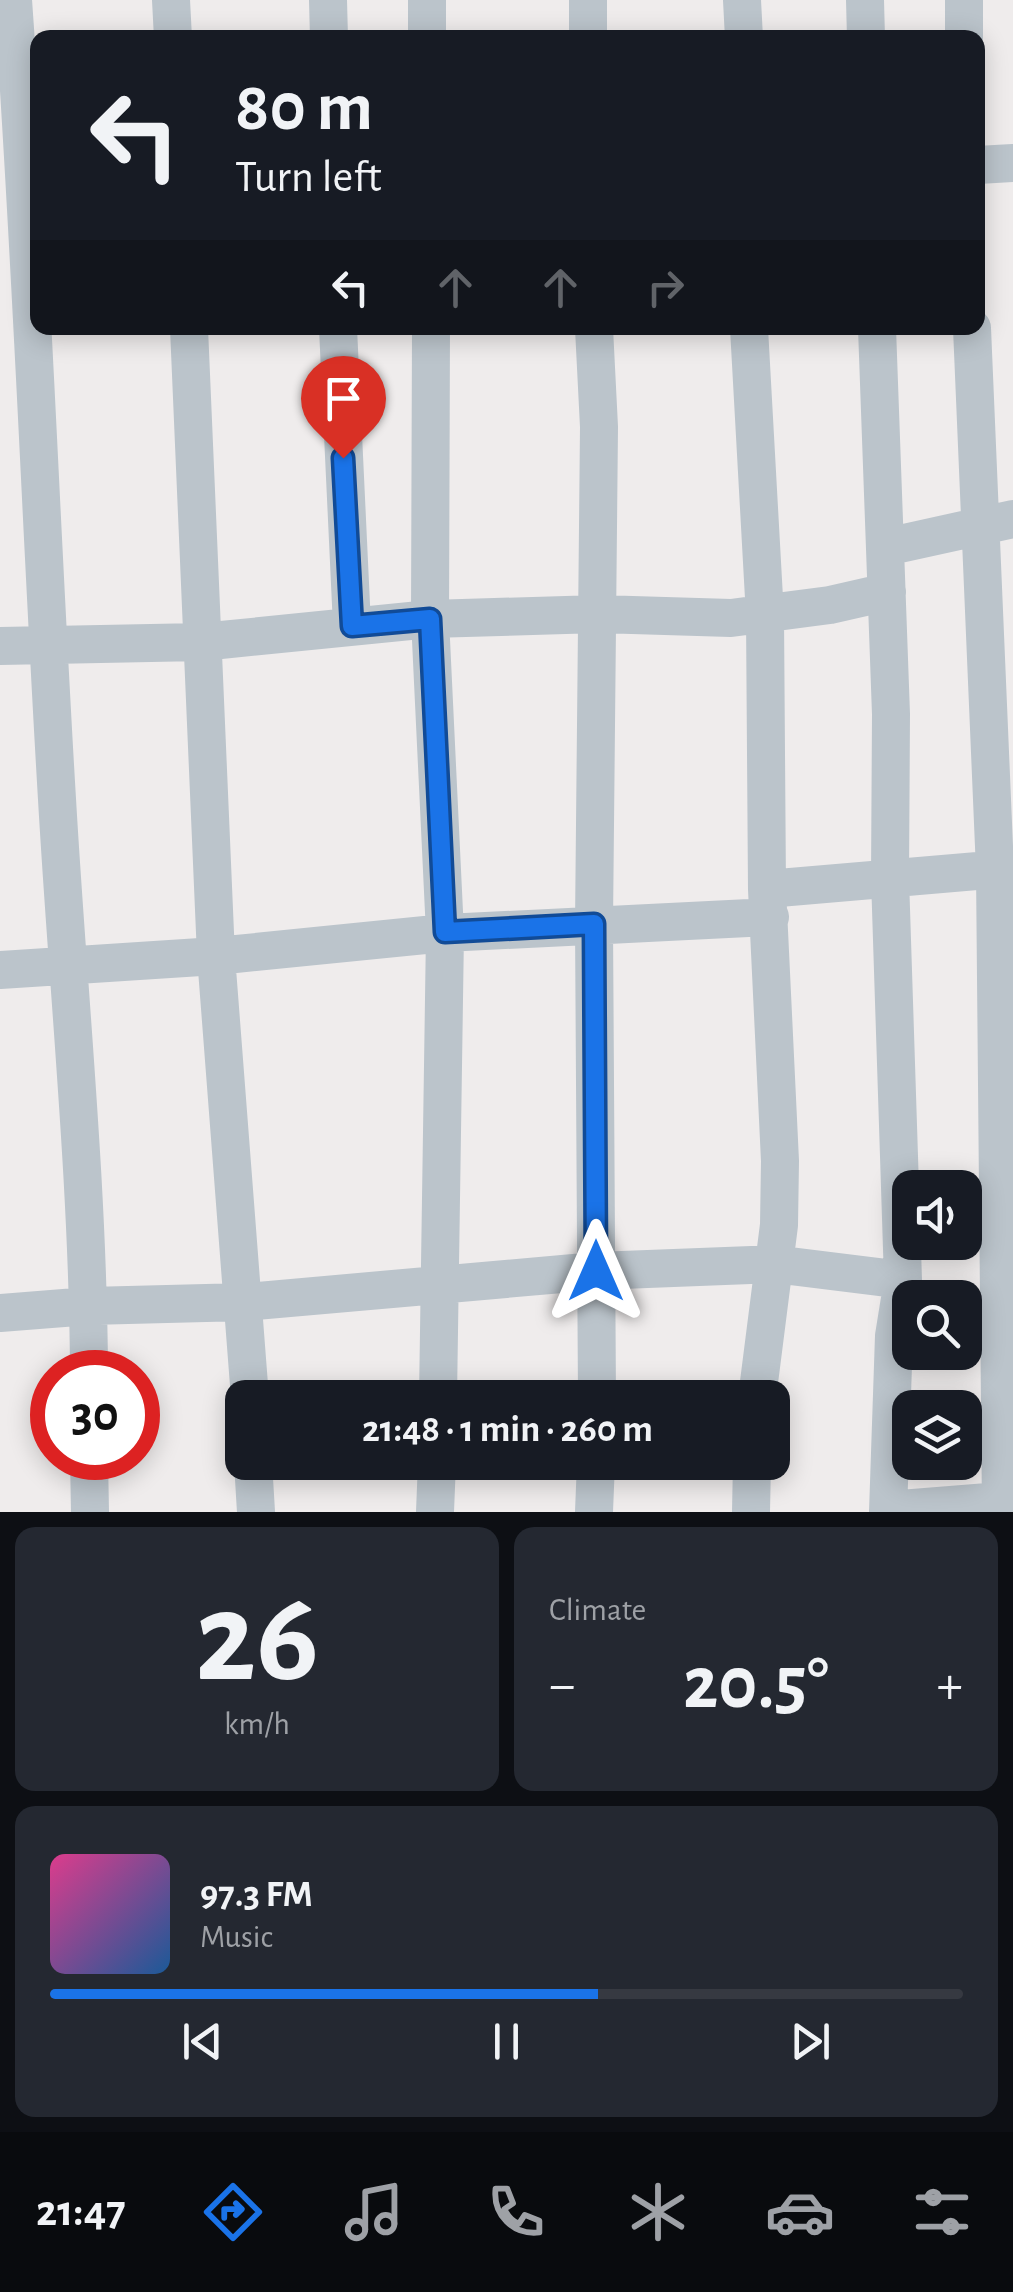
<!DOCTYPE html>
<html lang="en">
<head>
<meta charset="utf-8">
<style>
	body { margin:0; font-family:"Alegreya Sans",sans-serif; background:#242831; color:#f1f3f6; height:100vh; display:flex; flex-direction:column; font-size:38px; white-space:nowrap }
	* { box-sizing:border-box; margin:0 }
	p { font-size:32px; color:#9ea1a6 }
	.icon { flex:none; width:55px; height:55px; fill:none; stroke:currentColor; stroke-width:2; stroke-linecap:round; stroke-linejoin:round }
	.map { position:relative; height:1512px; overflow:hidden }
	.side { display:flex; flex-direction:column; gap:15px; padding:15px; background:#0d0f14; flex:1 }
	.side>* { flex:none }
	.banner { position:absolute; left:30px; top:30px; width:955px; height:305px; border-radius:20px; box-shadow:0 5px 25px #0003; background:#171b24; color:#f1f3f6; overflow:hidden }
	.fabs { position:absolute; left:892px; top:1170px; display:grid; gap:20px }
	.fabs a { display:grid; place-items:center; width:90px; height:90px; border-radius:20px; background:#171b24; box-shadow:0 5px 25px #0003; font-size:50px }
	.speed { position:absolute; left:30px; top:1350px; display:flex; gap:20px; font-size:50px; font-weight:700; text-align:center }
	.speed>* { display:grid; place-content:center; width:130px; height:130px; border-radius:50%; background:#171b24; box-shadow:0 5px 25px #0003; line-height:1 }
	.speed .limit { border:15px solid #d22; background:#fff; color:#111 }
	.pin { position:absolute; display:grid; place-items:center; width:85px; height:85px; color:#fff; margin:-102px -42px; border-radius:50% 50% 50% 0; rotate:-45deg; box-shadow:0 0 10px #0007 }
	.pin .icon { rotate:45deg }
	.me { position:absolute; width:110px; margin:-55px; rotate:0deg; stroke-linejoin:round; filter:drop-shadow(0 0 8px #0008) }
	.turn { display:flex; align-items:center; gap:35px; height:210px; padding:0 40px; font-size:45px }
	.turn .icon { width:130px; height:130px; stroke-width:2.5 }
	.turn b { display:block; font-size:70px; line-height:85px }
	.lanes { display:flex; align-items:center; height:95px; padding:0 40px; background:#0003; justify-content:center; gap:50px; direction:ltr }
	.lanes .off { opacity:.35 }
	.big { font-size:75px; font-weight:600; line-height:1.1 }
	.side .tile { flex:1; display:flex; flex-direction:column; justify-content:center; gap:15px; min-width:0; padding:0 35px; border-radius:20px; background:#242831 }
	.side .dial { align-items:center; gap:0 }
	.dial b { font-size:130px; line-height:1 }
	.song { display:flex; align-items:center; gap:30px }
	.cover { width:120px; height:120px; border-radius:15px; background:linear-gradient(135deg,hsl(330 70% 55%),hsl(210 70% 35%)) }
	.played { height:10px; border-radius:5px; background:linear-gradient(90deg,#1a73e8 60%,#363941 60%) }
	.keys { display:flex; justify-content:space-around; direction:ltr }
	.heat { display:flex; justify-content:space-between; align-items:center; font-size:55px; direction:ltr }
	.side .tiles { flex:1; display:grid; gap:15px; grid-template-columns:1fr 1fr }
	.tile:last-child { grid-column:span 2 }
	.trip { position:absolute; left:225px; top:1380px; width:565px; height:100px; border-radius:20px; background:#171b24; box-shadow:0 5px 25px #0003; font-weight:600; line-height:100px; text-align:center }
	.tab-bar { display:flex; height:160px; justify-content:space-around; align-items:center; background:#090b0e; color:#9ea1a6 }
	.tab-bar .icon { width:70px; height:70px }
	.tab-bar .current { color:#1a73e8 }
	.tab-bar b { font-size:45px; color:#f1f3f6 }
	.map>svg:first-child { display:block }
</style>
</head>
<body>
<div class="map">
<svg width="1013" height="1512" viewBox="0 0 1013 1512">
	<rect width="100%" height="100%" fill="#efecec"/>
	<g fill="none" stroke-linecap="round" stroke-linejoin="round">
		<!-- minor -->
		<path stroke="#bbc4cb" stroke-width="38" d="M13 0C32 266 41 533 57 799 68 991 88 1181 89 1372
			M171 0 173 38
			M328 0 329 38
			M427 0V38
			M588 0V38
			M742 0 744 38
			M865 0 866 38
			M964 0V38
			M978 165 1013 163
			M189 328 216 956 250 1398
			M338 328 352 626
			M431 328 430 619 445 933 438 1398
			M594 328 599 427 594 924 597 1398
			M749 328 765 616 767 889 780 1161 779 1225 757 1398
			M877 328 891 714 890 878 903 1280 894 1336 888 1512
			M972 328 995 870 1001 1512
			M886 547 1013 519
			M0 646 201 642 430 619 599 614 731 618 830 605 887 592
			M767 889 1013 868
			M0 970 216 956 445 933 770 917
			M0 1313 89 1306 245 1302 596 1271 774 1264 903 1280
			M965 1338 1013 1337
			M89 1458 90 1512
			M253 1462 256 1512
			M888 1510 1013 1500
			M435 1512 437 1462
			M594 1512 596 1462
			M751 1512 752 1462"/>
	</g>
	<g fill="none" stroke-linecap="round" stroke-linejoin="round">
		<defs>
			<path id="route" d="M343 458 352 626 430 619 445 932 594 924 596 1271"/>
		</defs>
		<!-- route casing -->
		<use href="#route" stroke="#114b97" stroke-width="25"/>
		<!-- route -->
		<use href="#route" stroke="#1a73e8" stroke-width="18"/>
	</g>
</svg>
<div class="fabs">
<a><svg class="icon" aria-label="sound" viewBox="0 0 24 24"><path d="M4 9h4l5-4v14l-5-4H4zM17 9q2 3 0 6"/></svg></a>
<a><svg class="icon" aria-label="search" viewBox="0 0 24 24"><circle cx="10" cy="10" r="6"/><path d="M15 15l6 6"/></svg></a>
<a><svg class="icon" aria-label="layers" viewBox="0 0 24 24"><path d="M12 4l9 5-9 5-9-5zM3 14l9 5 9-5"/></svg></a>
</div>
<div class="speed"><div class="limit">30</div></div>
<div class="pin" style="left:343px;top:458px;background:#d93025"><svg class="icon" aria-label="arrive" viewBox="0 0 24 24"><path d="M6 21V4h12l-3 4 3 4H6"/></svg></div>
<svg class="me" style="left:596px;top:1271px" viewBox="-20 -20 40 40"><path d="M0-17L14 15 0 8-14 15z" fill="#1a73e8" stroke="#fff" stroke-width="4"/></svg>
<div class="trip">21:48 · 1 min · 260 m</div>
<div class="banner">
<div class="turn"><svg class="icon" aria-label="left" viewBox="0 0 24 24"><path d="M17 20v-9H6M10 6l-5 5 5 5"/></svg><div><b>80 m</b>Turn left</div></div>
<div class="lanes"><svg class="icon" aria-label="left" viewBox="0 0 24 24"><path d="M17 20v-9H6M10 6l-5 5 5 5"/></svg><svg class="icon off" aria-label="ahead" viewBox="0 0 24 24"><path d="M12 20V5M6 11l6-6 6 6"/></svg><svg class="icon off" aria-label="ahead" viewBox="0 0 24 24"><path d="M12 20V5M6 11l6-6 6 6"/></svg><svg class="icon off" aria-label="right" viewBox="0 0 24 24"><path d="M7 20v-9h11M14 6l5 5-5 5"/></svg></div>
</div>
</div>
<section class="side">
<div class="tiles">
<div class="tile dial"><b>26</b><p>km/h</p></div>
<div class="tile"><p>Climate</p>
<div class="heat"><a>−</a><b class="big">20.5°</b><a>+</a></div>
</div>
<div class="tile">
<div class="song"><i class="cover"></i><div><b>97.3 FM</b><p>Music</p></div></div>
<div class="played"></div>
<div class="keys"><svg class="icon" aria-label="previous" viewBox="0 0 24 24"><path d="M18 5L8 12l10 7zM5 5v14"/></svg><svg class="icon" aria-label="pause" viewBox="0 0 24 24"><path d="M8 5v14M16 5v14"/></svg><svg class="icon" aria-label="next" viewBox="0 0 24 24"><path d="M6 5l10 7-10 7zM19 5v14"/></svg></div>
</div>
</div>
</section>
<nav class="tab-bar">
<b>21:47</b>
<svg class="icon current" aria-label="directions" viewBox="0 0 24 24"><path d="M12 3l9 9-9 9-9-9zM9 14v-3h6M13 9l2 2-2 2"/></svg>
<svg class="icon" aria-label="music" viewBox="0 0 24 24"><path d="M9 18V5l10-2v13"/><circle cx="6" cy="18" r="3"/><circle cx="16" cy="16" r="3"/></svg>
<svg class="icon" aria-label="phone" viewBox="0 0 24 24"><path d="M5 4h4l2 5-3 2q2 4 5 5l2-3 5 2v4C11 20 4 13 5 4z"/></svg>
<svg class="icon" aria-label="climate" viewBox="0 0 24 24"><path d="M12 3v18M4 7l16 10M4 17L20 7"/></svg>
<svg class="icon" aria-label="car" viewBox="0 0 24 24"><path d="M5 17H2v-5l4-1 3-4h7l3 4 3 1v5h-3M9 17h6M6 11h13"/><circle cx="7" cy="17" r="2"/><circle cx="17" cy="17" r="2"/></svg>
<svg class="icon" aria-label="filters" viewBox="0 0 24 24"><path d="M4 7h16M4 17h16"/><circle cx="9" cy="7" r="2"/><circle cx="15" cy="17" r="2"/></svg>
</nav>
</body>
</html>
